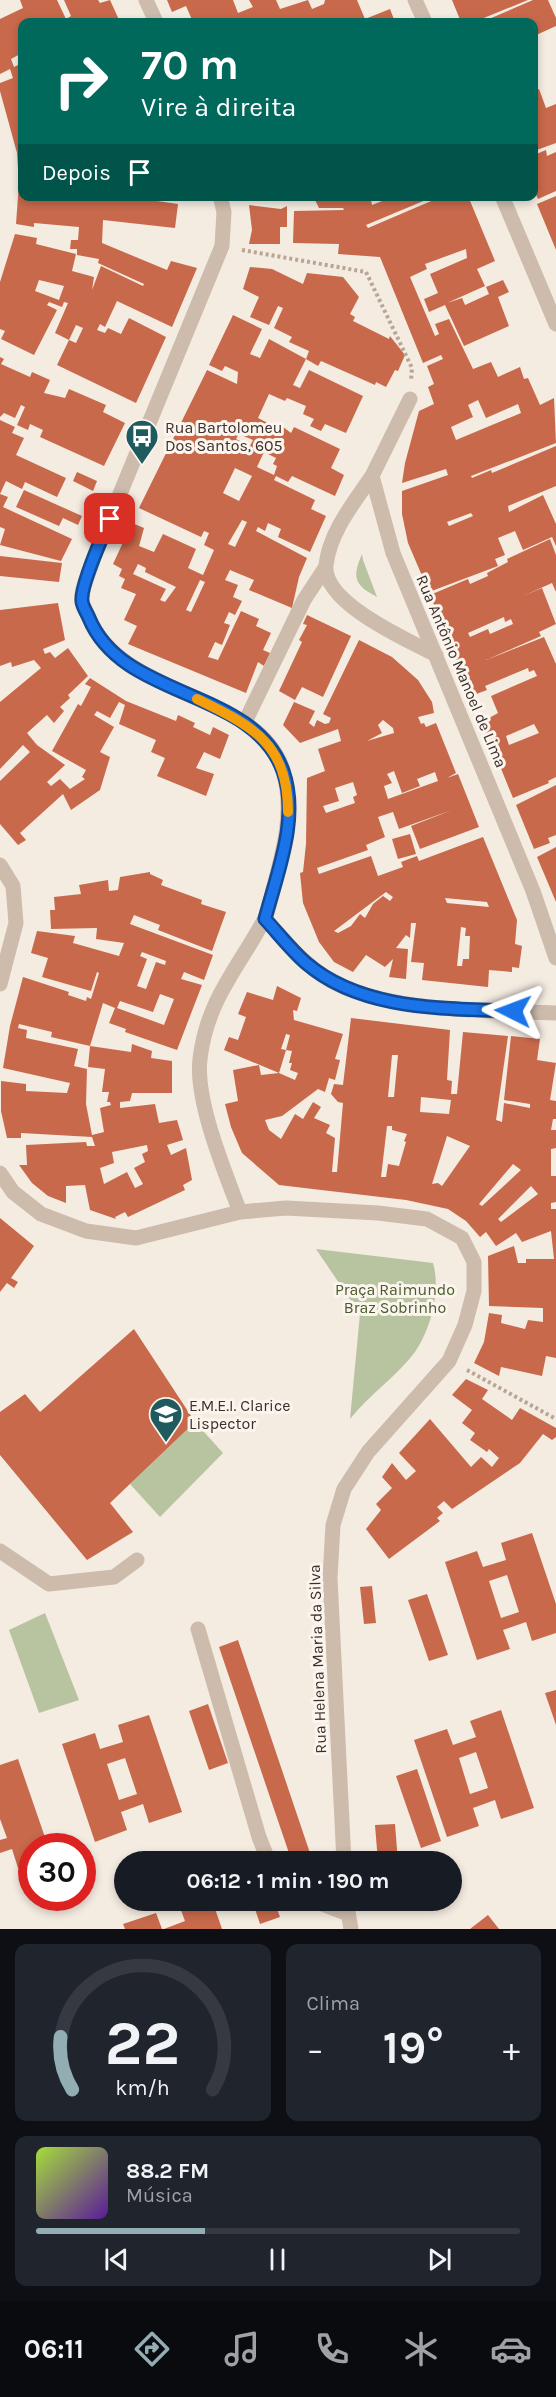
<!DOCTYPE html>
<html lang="pt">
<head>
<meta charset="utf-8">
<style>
	body { margin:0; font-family:Karla,sans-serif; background:#20242c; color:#f1f3f6; height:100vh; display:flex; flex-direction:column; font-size:22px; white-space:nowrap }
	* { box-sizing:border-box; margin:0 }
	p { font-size:20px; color:#9ea1a6 }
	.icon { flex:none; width:33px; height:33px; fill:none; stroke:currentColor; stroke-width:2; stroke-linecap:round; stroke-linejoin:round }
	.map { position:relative; height:1929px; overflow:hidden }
	.side { display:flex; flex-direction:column; gap:15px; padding:15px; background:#0d0f14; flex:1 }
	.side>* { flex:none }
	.banner { position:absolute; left:18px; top:18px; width:520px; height:183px; border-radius:12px; box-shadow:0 3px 9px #0003; background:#00695c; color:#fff; overflow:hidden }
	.speed { position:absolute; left:18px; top:1833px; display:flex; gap:12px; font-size:30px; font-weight:700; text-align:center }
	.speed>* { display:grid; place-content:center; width:78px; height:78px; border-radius:50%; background:#171b24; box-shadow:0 3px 9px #0003; line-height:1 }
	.speed .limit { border:9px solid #d22; background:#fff; color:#111 }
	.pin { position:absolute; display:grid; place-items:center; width:51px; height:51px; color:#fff; margin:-26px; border-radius:12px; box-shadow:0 3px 9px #0006 }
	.me { position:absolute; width:66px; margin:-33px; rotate:273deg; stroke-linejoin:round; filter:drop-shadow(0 0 4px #0008) }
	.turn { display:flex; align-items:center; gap:21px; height:126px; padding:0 24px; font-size:27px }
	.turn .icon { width:78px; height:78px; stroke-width:2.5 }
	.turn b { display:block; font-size:42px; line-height:51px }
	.then { display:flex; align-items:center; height:57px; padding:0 24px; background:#0003; gap:12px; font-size:22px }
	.big { font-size:45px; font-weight:700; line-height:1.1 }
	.side .card { flex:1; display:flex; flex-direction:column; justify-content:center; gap:9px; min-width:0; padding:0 21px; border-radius:12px; background:#20242c }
	.side .dial { align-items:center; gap:0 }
	.dial svg { height:156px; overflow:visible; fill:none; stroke:#363941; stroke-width:7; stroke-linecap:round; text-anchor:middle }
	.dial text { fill:#f1f3f6; stroke:none }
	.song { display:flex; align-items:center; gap:18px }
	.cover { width:72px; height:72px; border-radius:9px; background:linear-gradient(135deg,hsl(80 70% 55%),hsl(270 70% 35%)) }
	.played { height:6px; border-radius:3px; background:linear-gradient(90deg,#92aeb2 35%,#363941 35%) }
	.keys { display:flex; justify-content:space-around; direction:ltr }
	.heat { display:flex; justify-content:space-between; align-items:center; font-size:33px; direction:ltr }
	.side .tiles { flex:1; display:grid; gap:15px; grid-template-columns:1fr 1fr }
	.card:last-child { grid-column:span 2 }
	.trip { position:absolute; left:114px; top:1851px; width:348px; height:60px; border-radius:30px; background:#171b24; box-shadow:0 3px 9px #0003; font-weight:700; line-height:60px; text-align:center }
	.tab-bar { display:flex; height:96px; justify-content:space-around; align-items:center; background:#090b0e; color:#9ea1a6 }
	.tab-bar .icon { width:42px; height:42px }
	.tab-bar .selected { color:#92aeb2 }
	.tab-bar b { font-size:27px; color:#f1f3f6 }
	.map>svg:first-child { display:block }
</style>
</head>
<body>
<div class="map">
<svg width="556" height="1929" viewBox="0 0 556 1929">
	<rect width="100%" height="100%" fill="#f4ebe1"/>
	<!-- green -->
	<path fill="#b8c4a0" d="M362 554 363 560 377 597C354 585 352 578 362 554Z
		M316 1249 433 1263C441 1290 431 1329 415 1352 397 1376 369 1395 350 1419L360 1314Z
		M195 1422 223 1453 160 1517 130 1484Z
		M45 1613 79 1700 39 1713 9 1630Z"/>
	<!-- building -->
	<path fill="#c8694b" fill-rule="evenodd" d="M20 0H57L66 19 71 16 64 0H98L100 3 110 0 120 22H22V53L11 59 14 67 22 63V196H101L129 200V197L178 204 175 228 103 220 102 243 167 270 171 261 197 268 172 327 117 301 105 327 100 324 97 330 105 333 108 328 121 334 129 318 166 337 136 403 57 365 69 340 76 343 83 328 76 325 69 340 55 333 68 303 64 302 62 307 49 302 47 305 57 310 34 355 1 339 5 331 0 329V282L15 234 37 238 36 244 76 254 72 271 94 277 92 290 101 266 143 286 144 284 98 263 99 259 77 255V249H70L71 240H78L79 227 34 223V227L16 224 19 183 17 153 0 91V83L13 78 10 69 0 74V19L23 8ZM39 280 64 286 59 300 35 291Z
		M167 0H233L238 13 253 7 249 0H276L280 9 308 0 312 9 324 4 325 0H357L365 19 390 9 395 22H193L186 6 172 12Z
		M452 0H528L474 22H461Z
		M533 0H548L556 18V26L534 36V22H482Z
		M539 89 546 108 556 104V143L534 151V91Z
		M546 150 547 156 556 152V191L538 199 534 190V155Z
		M313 196H378L371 200 372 205 392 197H433L366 225 368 228 443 196H468L495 261 477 269 485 286 447 303 462 298 465 305 489 294 486 287 503 280 509 292 498 297 509 326 464 346 445 305 429 312 424 299 438 293 430 274 467 258 466 249 425 264 427 269 410 277 435 336 439 334 435 324 449 319 473 369 491 362 498 377 520 367 524 379 528 378 540 405 554 398 556 443 471 476 472 478 491 470 492 473 556 446V486L508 506 509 512 543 495 556 524V546L552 537 523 550 515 531 498 538 505 555 495 559 498 566 429 592 408 543 402 514V491L448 475 446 469 402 483 405 463 419 411 434 404 428 387 434 384 427 366 443 359 441 355 423 363 380 257 338 254 339 244 293 243 294 211 344 210 343 208H319ZM478 400 486 418 518 404 521 413 456 440 451 427 473 417 468 405ZM471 513 473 516 449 526 447 522Z
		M556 196V250L537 204Z
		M249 205 281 209 287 206V227H280V244H249L252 230Z
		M250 267 272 269 303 284 307 273 343 277 359 297 350 314 355 317 353 321 389 339 390 336 405 355 398 371 395 370 386 387 376 382 375 385 321 361 318 366 306 359 309 351 289 342 292 337 274 328 283 308 278 306 269 325 250 317 259 297 243 289Z
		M233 315 262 329 250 354 260 358 269 339 306 359 293 385 300 388 309 370 363 396 346 433 325 424 321 431 310 426 314 419 303 414 306 406 287 398 285 401 269 394 258 418 276 427 278 423 291 433 294 427 340 449 331 468 344 475 335 496 292 476 288 482 276 476 274 480 315 500 311 509 326 516 310 552 278 537 281 529 268 523 265 531 258 527 256 531 307 558 299 577 292 608 249 590 254 580 230 570 225 580 238 585 233 597 242 601 235 615 229 612 224 623 230 625 222 645 215 642 208 657 218 660 241 611 259 619 256 626 271 633 263 650 270 653 264 666 258 662 246 693 128 644 137 626 124 620 136 594 121 588 125 579 119 576 122 569 113 564 132 523 144 528 139 546 154 552 163 534 196 549 188 568 203 575 214 550 204 545 209 533 204 531 201 537 139 508 207 370 237 384 238 372 225 366 222 371 209 365ZM239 434 253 440 250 446 236 439ZM264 452 276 458 273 464 277 466 274 475 257 467ZM235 468 252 476 239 501 223 493ZM242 520 247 522 235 547 228 544ZM138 564 146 568 145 572 176 587 165 602 160 600 166 589 133 574ZM200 580 205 582 191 612 186 610Z
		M0 357 4 359 1 364 30 377 32 372 50 380 44 393 65 398 69 389 106 405 103 412 125 423 104 466 40 437 43 430 30 424 28 430 17 425 25 407 21 405 15 418 4 413 0 417Z
		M0 420 15 427 12 433 24 438 16 455 66 478 57 497 25 482 22 489 6 481 0 494 8 497 3 507 72 539 61 561 0 545 5 529 0 527Z
		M77 472 97 481 93 491 73 481Z
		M24 490 82 516 78 525 63 518 59 526 16 507Z
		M550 539 556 555V592L552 583 523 596 542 588 556 624 539 632 541 636 486 660 544 637 556 664V777L548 781 549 783 513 798 482 722 498 713 491 696 537 676 534 670 529 672 528 668 485 686 487 690 471 696 430 595 468 579 470 584 488 576 487 573 508 562 507 559ZM504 617 505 622 511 619 513 624 490 634 488 629 470 637 468 633ZM534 724 539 733 509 745 506 736Z
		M0 556 62 563 59 582 0 576Z
		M58 603 65 640 43 649 45 654 50 652 55 658 68 648 88 676 68 695 70 698 60 707 64 711 54 723 47 715 27 733 37 745 65 765 47 782 51 786 60 779 70 789 85 779 82 777 86 770 52 751 78 704 81 706 91 687 85 684 90 678 126 701 176 721 178 715 195 723 193 727 210 735 213 727 229 735 220 759 204 752 196 768 214 774 206 796 157 776 165 758 151 752 156 740 119 724 125 705 119 702 110 718 97 711 94 715 114 727 100 752 110 757 100 790 71 810 63 794 20 833 26 840 18 845 0 824V781L30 752 23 745 0 769V702L41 668 34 660 12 667 11 662 0 666V610Z
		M307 615 351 636 323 697 302 687 295 700 279 691 302 642 299 640 307 625 303 624Z
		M359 640 392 657 418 680 432 702 434 713 418 717 421 724 424 723 426 727 436 723 456 773 447 778 458 774 479 827 420 849 411 826 452 810 399 829 393 812 378 817 385 837 366 845 368 850 317 868 319 874 371 856 378 876 403 867 401 862 417 856 419 861 483 837 517 920 515 944 522 946 519 968 512 967V972L489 970 488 987 422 980 424 963 411 962 416 923H411L410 938 406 935 396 948 408 949 406 979 389 977 393 959 385 967 366 955 353 972 334 962 319 942 303 903 300 873 303 872 306 844 307 778 325 771 318 749 341 741 338 729 300 743 283 725 294 702 315 711 309 723 314 727 317 720 325 724 329 723 331 718 323 714ZM383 720 393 728 394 733 367 741 382 733 378 725ZM394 771 402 793 420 786 417 779 435 772 438 781 388 799 384 786 392 783 387 774ZM353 782 357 795 353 797 355 803 326 813 323 806 339 801 335 788ZM386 892 393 897 390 901 383 896 373 904 365 918 360 914 351 926 338 933 334 931ZM445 898 487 902 489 907 447 903ZM461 927 466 928 465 936H470L469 959H463L462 966H457Z
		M556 785V835L548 838 550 843 534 849 516 805Z
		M410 834 416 854 398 859 392 839Z
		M556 847V902L537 857Z
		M150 872V874L163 880 161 885 202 900 201 904 226 912 212 951 158 930 160 925 134 915 130 924 213 955 204 980 184 972 181 979 202 985 177 1050 125 1032 126 1029 109 1023 115 1008 103 1003 90 1046 131 1052 132 1044 152 1051 151 1058 172 1061V1093H132L130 1101 120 1102V1108L155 1104 159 1123 177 1120 183 1140 167 1145 171 1155 186 1148 192 1180 183 1185 185 1190 128 1217 125 1212 115 1217 116 1219 90 1210 85 1185 66 1186V1203L48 1196 32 1183 19 1165H27L26 1145 86 1142 87 1146H95L92 1137 21 1133V1138H7L1 1111V1081L26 1084V1091L67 1093 70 1083 3 1068 10 1026 23 977 69 992 68 995 86 1001 87 997 91 999 99 973 97 972 91 991 42 977 48 958 31 953 37 931 75 936 73 943 119 956 124 943 96 939 97 928 51 929 50 910H55L54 897 81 894 79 885 108 880 109 891 118 890 120 877ZM142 952 166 961 165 965 156 962 146 989 137 986 147 959 140 956ZM160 994 174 999 164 1025 117 1008 120 1001 153 1012ZM19 1024 52 1032 51 1037 90 1046 88 1067 105 1069 102 1092H109L107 1102H110L111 1105 100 1108 104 1132 92 1135 86 1104 87 1069 74 1066 78 1049 26 1038 27 1030 18 1028ZM147 1145 148 1151 142 1154 145 1162 134 1168 143 1184 135 1188 127 1172 104 1184 100 1168 114 1163 112 1152Z
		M277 986 301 998 297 1011 293 1010 294 1020 343 1034 335 1059 340 1060 335 1080 329 1078 325 1092 318 1089 282 1116 265 1120 269 1130 281 1139 295 1114 303 1119 313 1102 321 1107 314 1118 330 1125 326 1133 335 1138 332 1172H337L343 1103 338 1102 331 1094 334 1084 343 1085 351 1018 450 1030 447 1080 452 1081 451 1094H457L463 1032 508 1036 496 1120 502 1122 504 1103 530 1108V1104L504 1100 511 1036 540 1039 537 1060 556 1063 550 1100 556 1101V1119H553L551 1130H556V1148L551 1149V1176H556V1202L551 1203V1209H556V1358L546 1356 542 1376 501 1367 499 1376 474 1363 484 1342 489 1313 502 1315 501 1323 525 1329 528 1320 543 1322V1308L489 1306 488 1256 514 1246 518 1263H526V1259H554L551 1231 522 1242 516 1233 496 1246 486 1232 480 1237 466 1221 448 1209 406 1200 279 1185 242 1153 231 1127 225 1104 238 1101 233 1070 259 1065 261 1075 279 1073 224 1050 229 1037 238 1040 246 1017 238 1014 247 992 273 1000ZM286 1034 290 1035 286 1050 292 1051 289 1063H292L290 1070 298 1073 295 1080 279 1073 286 1050 281 1049ZM392 1055H398L394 1097H388ZM421 1097 451 1100 449 1114 420 1112ZM387 1126H392V1130L407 1134 404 1141 406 1142 399 1166 388 1164 386 1177H381ZM447 1136 470 1146 442 1186 438 1183 432 1184ZM513 1164 521 1170 482 1206 479 1204ZM531 1186 538 1194 501 1222 498 1219Z
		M0 1218 34 1246 11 1278 18 1282 14 1288 7 1283 0 1292Z
		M134 1329 195 1422 110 1503 133 1532 87 1560 0 1455V1412L25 1394 40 1412Z
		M466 1379 488 1390 482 1399 512 1420 520 1408 556 1428V1437L552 1440 543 1434 520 1463 452 1509 444 1501 437 1507 443 1513 437 1518 440 1521 389 1559 366 1529 381 1510 376 1504 392 1488 382 1477 392 1463 406 1480 416 1471 399 1453 430 1419 471 1467 481 1457 492 1467 499 1458 489 1449 487 1452 470 1440 475 1433 462 1423 472 1410 452 1395Z
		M532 1533 556 1604V1633L532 1641 526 1622 503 1630 510 1649 477 1660 445 1562 477 1551 483 1567 506 1560 501 1543ZM507 1575 519 1612 501 1618 489 1581Z
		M372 1586 376 1623 364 1624 360 1587Z
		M427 1594 448 1655 429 1661 408 1600Z
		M238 1640 313 1862H292L219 1647Z
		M556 1690V1725L545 1693Z
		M208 1704 228 1763 209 1770 189 1711Z
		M501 1710 534 1808 501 1819 495 1800 473 1808 479 1826 447 1837 414 1740 447 1729 453 1745 476 1737 470 1721ZM476 1752 488 1788 470 1794 459 1758Z
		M149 1715 182 1812 149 1823 143 1804 121 1812 127 1830 95 1842 62 1744 95 1733 100 1749 123 1742 118 1725ZM125 1758 137 1794 119 1800 107 1764Z
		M18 1759 48 1846H32V1863L18 1868 12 1849 0 1853V1840L7 1838 0 1819V1765Z
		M417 1769 441 1841 421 1848 396 1776Z
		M395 1824 398 1862H378L375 1825Z
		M257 1851 261 1862H240L239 1857Z
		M444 1854 446 1862H421V1861Z
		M192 1900H212L222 1929H164L185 1921 179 1905Z
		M252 1900H274L280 1917 260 1924Z
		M156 1913 162 1929H125L123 1924Z
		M488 1915 499 1929H470Z"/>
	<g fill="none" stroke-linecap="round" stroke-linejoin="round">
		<!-- path -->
		<path stroke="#b9a596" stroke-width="4" stroke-dasharray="3 3" stroke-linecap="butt" d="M242 250 366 272 412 368 411 380
			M467 1370 556 1419"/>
		<!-- lane -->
		<path stroke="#cdbbac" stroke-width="15" d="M245 722 304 600 325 568
			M0 1551 49 1584 114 1577 137 1560"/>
		<!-- street -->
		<path stroke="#cdbbac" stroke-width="15" d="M146 0 156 22
			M415 0 425 22
			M220 196 224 212 222 246 94 557C91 569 80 589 82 601 83 606 87 613 89 618 123 700 264 692 284 774 294 813 284 848 274 886 271 897 269 910 264 920 237 970 207 1000 200 1059 195 1101 225 1172 240 1212
			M502 196 556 324
			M410 399 372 476 393 553 533 891 556 958
			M372 476C354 503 330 531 326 565 322 603 408 640 436 655
			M0 865 13 886 16 923 0 984
			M265 919C287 943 309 971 339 985 399 1013 490 1010 556 1013
			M0 1173 13 1192 41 1214 86 1231 136 1238 240 1212 286 1208 378 1213 427 1219 462 1238 474 1262V1291L465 1325 449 1361 368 1452 344 1489 333 1525 330 1578 344 1862
			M198 1629 259 1837 269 1862
			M312 1900 348 1914
			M346 1900 351 1929"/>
	</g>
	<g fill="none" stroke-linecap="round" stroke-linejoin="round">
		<defs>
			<path id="route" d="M110 519C103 535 80 586 82 601 82 606 87 613 89 618 123 701 253 687 283 771 300 818 277 873 265 919 278 933 291 950 306 963 362 1011 444 1008 513 1011"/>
		</defs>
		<!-- route casing -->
		<use href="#route" stroke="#114b97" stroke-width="15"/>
		<!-- route -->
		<use href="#route" stroke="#1a73e8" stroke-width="10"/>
		<!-- slow -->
		<path stroke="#f59e0b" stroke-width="10" d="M197 699C252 726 288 743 288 812"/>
	</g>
	<!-- icons -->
	<defs>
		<symbol id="bus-pin" viewBox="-11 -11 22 30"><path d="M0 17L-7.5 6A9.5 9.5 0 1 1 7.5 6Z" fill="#1f5a5e" stroke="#fbf5ee"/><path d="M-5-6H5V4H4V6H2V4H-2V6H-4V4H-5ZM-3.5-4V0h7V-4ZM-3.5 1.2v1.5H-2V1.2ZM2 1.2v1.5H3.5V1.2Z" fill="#fff"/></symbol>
		<symbol id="school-pin" viewBox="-11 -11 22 30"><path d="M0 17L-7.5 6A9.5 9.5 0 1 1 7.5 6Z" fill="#1f5a5e" stroke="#fbf5ee"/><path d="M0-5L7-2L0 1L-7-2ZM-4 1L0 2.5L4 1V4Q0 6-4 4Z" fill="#fff"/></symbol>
	</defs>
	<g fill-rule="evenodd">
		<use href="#bus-pin" x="123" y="417" width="38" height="52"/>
		<use href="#school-pin" x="147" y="1395" width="38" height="52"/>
	</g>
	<g text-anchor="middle" stroke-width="6" stroke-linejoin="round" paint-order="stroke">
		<!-- poi labels -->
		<g font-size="16" fill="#3b302b" stroke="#fbf5ee" text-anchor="start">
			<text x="165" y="433">Rua Bartolomeu<tspan x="165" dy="18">Dos Santos, 605</tspan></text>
			<text x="189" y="1411">E.M.E.I. Clarice<tspan x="189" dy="18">Lispector</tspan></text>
		</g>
		<!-- street labels -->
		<g font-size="16" fill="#3b302b" stroke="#fbf5ee">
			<text transform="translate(462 671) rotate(67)" y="6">Rua Antônio Manoel de Lima</text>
			<text transform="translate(317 1659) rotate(-92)" y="6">Rua Helena Maria da Silva</text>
		</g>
		<!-- park labels -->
		<g font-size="16" fill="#4a5a2e" stroke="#fbf5ee">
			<text x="395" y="1295">Praça Raimundo<tspan x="395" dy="18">Braz Sobrinho</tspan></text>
		</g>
	</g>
</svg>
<div class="speed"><div class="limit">30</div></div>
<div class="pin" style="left:110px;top:519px;background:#d93025"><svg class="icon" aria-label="arrive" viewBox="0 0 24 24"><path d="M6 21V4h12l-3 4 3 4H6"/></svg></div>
<svg class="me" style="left:513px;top:1011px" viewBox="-20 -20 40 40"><path d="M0-17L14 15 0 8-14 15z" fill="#1a73e8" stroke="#fff" stroke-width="4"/></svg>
<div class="trip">06:12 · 1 min · 190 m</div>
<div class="banner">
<div class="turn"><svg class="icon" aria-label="right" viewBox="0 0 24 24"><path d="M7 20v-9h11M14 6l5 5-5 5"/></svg><div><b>70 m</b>Vire à direita</div></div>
<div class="then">Depois<svg class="icon" aria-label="arrive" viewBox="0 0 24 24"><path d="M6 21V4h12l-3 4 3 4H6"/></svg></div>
</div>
</div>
<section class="side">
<div class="tiles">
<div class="card dial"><svg viewBox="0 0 100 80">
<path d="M14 69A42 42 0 1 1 86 69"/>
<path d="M14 69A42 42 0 0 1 8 42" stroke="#92aeb2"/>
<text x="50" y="56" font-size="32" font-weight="700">22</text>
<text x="50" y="72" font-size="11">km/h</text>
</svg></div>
<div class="card"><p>Clima</p>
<div class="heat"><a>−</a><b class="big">19°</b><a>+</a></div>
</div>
<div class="card">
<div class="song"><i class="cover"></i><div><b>88.2 FM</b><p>Música</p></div></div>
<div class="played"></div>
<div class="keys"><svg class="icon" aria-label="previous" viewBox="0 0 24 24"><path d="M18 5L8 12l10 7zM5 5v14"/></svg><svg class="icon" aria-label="pause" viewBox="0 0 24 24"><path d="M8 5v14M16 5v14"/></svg><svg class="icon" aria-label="next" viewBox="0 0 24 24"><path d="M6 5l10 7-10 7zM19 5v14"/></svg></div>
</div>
</div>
</section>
<nav class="tab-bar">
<b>06:11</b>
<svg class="icon selected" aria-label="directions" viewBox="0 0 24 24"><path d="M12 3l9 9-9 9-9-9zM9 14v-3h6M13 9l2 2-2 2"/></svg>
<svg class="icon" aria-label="music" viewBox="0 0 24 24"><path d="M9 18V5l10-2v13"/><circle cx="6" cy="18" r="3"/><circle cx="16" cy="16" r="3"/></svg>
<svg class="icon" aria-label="phone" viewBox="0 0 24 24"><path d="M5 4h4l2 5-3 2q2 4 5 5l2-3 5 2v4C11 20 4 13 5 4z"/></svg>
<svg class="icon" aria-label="climate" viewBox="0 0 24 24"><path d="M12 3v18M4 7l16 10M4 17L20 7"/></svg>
<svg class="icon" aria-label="car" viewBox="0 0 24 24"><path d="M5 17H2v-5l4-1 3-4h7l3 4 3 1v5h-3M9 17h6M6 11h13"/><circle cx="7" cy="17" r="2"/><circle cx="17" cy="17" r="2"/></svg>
</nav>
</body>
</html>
